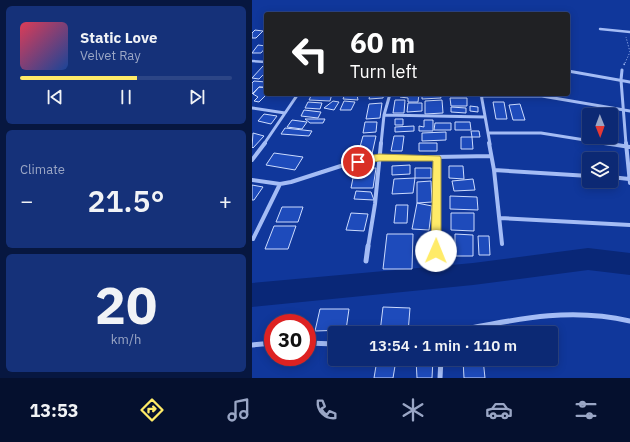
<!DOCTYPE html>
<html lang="en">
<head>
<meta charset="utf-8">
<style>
	body { margin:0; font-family:"IBM Plex Sans",sans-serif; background:#153179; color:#f1f3f6; height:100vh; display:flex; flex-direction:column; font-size:15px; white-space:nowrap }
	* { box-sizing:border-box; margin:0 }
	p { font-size:13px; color:#9aa6c5 }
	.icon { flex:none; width:22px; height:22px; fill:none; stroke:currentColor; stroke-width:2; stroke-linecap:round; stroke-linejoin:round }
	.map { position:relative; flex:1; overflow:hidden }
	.side { display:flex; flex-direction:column; gap:6px; padding:6px; background:#071740; width:252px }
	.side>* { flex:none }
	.guide { position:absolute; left:12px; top:12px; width:306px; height:84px; border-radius:4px; box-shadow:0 2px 10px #0003,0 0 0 1px #2c4586; background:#202124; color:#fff; overflow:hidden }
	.needle { width:26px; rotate:179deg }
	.buttons { position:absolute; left:330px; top:108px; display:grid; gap:8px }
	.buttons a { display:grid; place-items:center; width:36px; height:36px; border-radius:4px; background:#0c2974; box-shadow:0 2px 10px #0003,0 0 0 1px #2c4586; font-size:20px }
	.speed { position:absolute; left:12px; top:314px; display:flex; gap:8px; font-size:20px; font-weight:700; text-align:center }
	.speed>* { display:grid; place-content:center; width:52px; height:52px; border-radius:50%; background:#0c2974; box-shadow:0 2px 10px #0003,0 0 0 1px #2c4586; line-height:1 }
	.speed .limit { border:6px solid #d22; background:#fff; color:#111 }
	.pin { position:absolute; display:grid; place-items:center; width:34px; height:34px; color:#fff; margin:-17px; border:2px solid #fff; border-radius:50%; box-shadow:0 1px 4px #0007 }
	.me { position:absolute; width:44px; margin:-22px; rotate:1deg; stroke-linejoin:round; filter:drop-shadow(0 0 3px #0008) }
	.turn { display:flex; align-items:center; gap:14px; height:84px; padding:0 20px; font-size:18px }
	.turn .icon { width:52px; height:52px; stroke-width:2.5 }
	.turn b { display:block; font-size:28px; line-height:34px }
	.big { font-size:30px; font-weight:600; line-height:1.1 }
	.side .card { flex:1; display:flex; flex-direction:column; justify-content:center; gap:6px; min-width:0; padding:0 14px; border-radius:6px; background:#153179 }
	.side .dial { align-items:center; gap:0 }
	.dial b { font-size:52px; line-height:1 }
	.song { display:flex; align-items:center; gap:12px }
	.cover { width:48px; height:48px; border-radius:6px; background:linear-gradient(135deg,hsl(350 70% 55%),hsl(220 70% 35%)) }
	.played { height:4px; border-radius:2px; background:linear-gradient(90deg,#ffeb68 55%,#2c4586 55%) }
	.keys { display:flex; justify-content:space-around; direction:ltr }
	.heat { display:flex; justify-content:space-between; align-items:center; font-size:22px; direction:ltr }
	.trip { position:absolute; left:76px; top:326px; width:230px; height:40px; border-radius:4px; background:#0c2974; box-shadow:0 2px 10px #0003,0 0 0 1px #2c4586; font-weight:600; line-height:40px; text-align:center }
	.dock { display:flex; height:64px; justify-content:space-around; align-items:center; background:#05102e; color:#9aa6c5 }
	.dock .icon { width:28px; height:28px }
	.dock .selected { color:#ffeb68 }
	.dock b { font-size:18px; color:#f1f3f6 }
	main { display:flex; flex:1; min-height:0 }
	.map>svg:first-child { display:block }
</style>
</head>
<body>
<main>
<section class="side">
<div class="card">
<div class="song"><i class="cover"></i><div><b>Static Love</b><p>Velvet Ray</p></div></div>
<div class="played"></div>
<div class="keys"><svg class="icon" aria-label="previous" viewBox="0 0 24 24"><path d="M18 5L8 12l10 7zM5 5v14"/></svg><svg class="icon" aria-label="pause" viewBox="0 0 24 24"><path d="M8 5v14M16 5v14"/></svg><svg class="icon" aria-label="next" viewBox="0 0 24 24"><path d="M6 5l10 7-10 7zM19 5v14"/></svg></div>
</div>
<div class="card"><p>Climate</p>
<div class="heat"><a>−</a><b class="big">21.5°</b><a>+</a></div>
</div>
<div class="card dial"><b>20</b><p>km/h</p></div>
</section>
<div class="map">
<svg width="378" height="378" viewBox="0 0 378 378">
	<rect width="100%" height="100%" fill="#10379b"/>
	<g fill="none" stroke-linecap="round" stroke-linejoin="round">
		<!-- river -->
		<path fill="#092777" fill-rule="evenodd" d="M336 248 378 253V275L336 270 221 285 0 307V283L221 263Z"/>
	</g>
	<!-- building -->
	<path fill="#1e4bbb" stroke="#ccdbfe" d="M3 30 11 31 4 38H0V33Z
		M6 45 14 46V47L9 53H0Z
		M11 66H14V72L7 79 0 78Z
		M2 81 14 82V87H7L0 94V83Z
		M7 87 14 88 15 94 7 102 2 101 6 97 1 94Z
		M60 94H80L78 101 57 100Z
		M93 94 105 95 106 100 91 99Z
		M118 94H132L131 98 117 99Z
		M149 94H167L166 102H156V98L148 97Z
		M170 94H188L189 98 170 99Z
		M198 98H215V106H199Z
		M143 100H153L152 113H141Z
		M190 100 191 113 173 114V101Z
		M81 101 87 102 82 110 72 108Z
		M92 101 103 102 99 110H88Z
		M56 102 70 103 68 109 53 108Z
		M241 102H252L255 119H244Z
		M130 103 128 118 114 119 117 104Z
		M156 103H170V111L155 112Z
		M268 104 273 120H261L257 105Z
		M218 106 226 107V112L218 111Z
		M199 107 214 108V113L199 112Z
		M52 110 69 112 66 118 49 116Z
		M12 114 25 116 19 124 6 121Z
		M53 119H73L71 123H58Z
		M143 119H151V125H143Z
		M40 120 55 122 50 129 35 127Z
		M172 120H181V131H167V126L172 127Z
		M113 122H125L124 132 111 133Z
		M203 122H218L219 130H203Z
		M183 123H199V130H182Z
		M162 126V131L143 132V127Z
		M33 128 60 131 57 136 29 134Z
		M219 131H227L228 137H220Z
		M194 132V140L170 141V133Z
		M1 133 12 136 1 148 0 147Z
		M111 136H124L120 154H106Z
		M142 136H152L150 151H139Z
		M209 137H220L221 149H209Z
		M167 143H185V151H167Z
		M22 153 51 157 43 170 14 165Z
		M158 165V174L140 175V166Z
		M197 166H211L212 179 197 178Z
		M103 168H124L121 188H99Z
		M163 168H179V178H163Z
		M163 178 161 193 140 194 142 179Z
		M221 179 223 190 202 191 200 181Z
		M179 181 180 202 165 203V182Z
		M0 185 11 187 2 200H0Z
		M104 191 119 192 122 200 102 199Z
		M198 196 225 197 226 210 198 209Z
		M165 203 180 206 177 230 160 229Z
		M144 205H156L155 223H142Z
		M30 207H51L46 222H24Z
		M99 213 116 214 112 231 94 230Z
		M199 213H222V231L199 230Z
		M22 226H44L36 249H13Z
		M135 234H161L160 269H131Z
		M203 234 221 235V256H203Z
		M226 236H237L238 255H227Z
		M131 307 158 308 156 333 128 332Z
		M68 309H97L94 330 63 331Z
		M164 359H181L180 378H165Z
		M231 359 233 378H212L211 360Z
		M124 366H143L141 378H122Z"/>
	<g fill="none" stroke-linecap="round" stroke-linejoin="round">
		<!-- path-far1 -->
		<path stroke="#a4bcf5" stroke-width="1" stroke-dasharray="1 2" stroke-linecap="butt" d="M373 63 378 52 374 37"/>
		<!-- path -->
		<path stroke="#a4bcf5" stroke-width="1.5" stroke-dasharray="1.5 2.5" stroke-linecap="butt" d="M372 65 373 62"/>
		<!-- minor-far3 -->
		<path stroke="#a4bcf5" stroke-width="2.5" d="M348 29 378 32
			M0 61 14 62"/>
		<!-- minor-far2 -->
		<path stroke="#a4bcf5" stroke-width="3" d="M370 70 369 80 374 144
			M316 71 378 82
			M229 94 238 144
			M229 96H290L378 111
			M0 108 33 113
			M132 115 233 117
			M236 133H289L358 144
			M12 144 46 94
			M129 144 132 115 138 94"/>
		<!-- minor-far1 -->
		<path stroke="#a4bcf5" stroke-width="4" d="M237 143 242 170 250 244
			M352 143 378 147
			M374 143 378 183
			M0 160 13 143
			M242 170 337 176
			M359 177 377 179
			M0 180 28 184 39 182 95 164 127 158 239 156
			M248 218 378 225
			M1 239 28 184
			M116 247 123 204 129 143
			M184 247 185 158"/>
		<!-- minor -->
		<path stroke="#a4bcf5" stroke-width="5" d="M184 251V246
			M114 261 116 246
			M193 333C257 321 313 306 378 321
			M55 343 83 344
			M0 345 21 343
			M188 378 189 359"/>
	</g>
	<!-- route -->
	<path fill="#ffeb68" stroke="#a69944" d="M127 154 188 156 189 158V251L188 255 184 256 180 255 179 251 181 161H127L106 165 101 162 106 158Z"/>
</svg>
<div class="buttons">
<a><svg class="needle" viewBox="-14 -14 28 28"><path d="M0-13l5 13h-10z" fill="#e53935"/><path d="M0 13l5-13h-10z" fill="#9aa6c5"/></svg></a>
<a><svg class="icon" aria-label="layers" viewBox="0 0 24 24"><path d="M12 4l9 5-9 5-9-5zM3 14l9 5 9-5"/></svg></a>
</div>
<div class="speed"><div class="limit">30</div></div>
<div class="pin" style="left:106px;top:162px;background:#d93025"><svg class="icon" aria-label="arrive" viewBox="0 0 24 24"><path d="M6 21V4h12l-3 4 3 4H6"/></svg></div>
<svg class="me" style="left:184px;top:251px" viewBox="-20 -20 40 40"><circle r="19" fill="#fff"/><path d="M0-13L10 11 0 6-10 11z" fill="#ffeb68"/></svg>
<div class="trip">13:54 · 1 min · 110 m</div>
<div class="guide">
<div class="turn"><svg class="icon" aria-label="left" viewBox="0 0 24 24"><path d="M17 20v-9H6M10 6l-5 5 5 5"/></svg><div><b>60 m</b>Turn left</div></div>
</div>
</div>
</main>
<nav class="dock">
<b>13:53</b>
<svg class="icon selected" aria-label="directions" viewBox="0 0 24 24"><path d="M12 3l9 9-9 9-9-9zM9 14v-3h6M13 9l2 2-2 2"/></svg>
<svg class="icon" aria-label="music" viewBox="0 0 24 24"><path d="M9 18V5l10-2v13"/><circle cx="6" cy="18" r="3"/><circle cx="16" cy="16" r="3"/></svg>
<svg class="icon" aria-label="phone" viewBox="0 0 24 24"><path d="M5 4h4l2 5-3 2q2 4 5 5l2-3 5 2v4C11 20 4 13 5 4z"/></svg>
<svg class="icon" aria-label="climate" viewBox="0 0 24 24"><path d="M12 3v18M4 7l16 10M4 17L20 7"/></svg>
<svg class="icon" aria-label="car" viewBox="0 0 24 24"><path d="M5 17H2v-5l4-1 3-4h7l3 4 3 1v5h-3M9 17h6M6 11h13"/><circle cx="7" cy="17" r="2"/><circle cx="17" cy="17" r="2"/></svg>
<svg class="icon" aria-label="filters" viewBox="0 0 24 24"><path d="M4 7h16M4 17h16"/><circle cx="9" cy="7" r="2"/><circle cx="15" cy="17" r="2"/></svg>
</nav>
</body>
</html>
